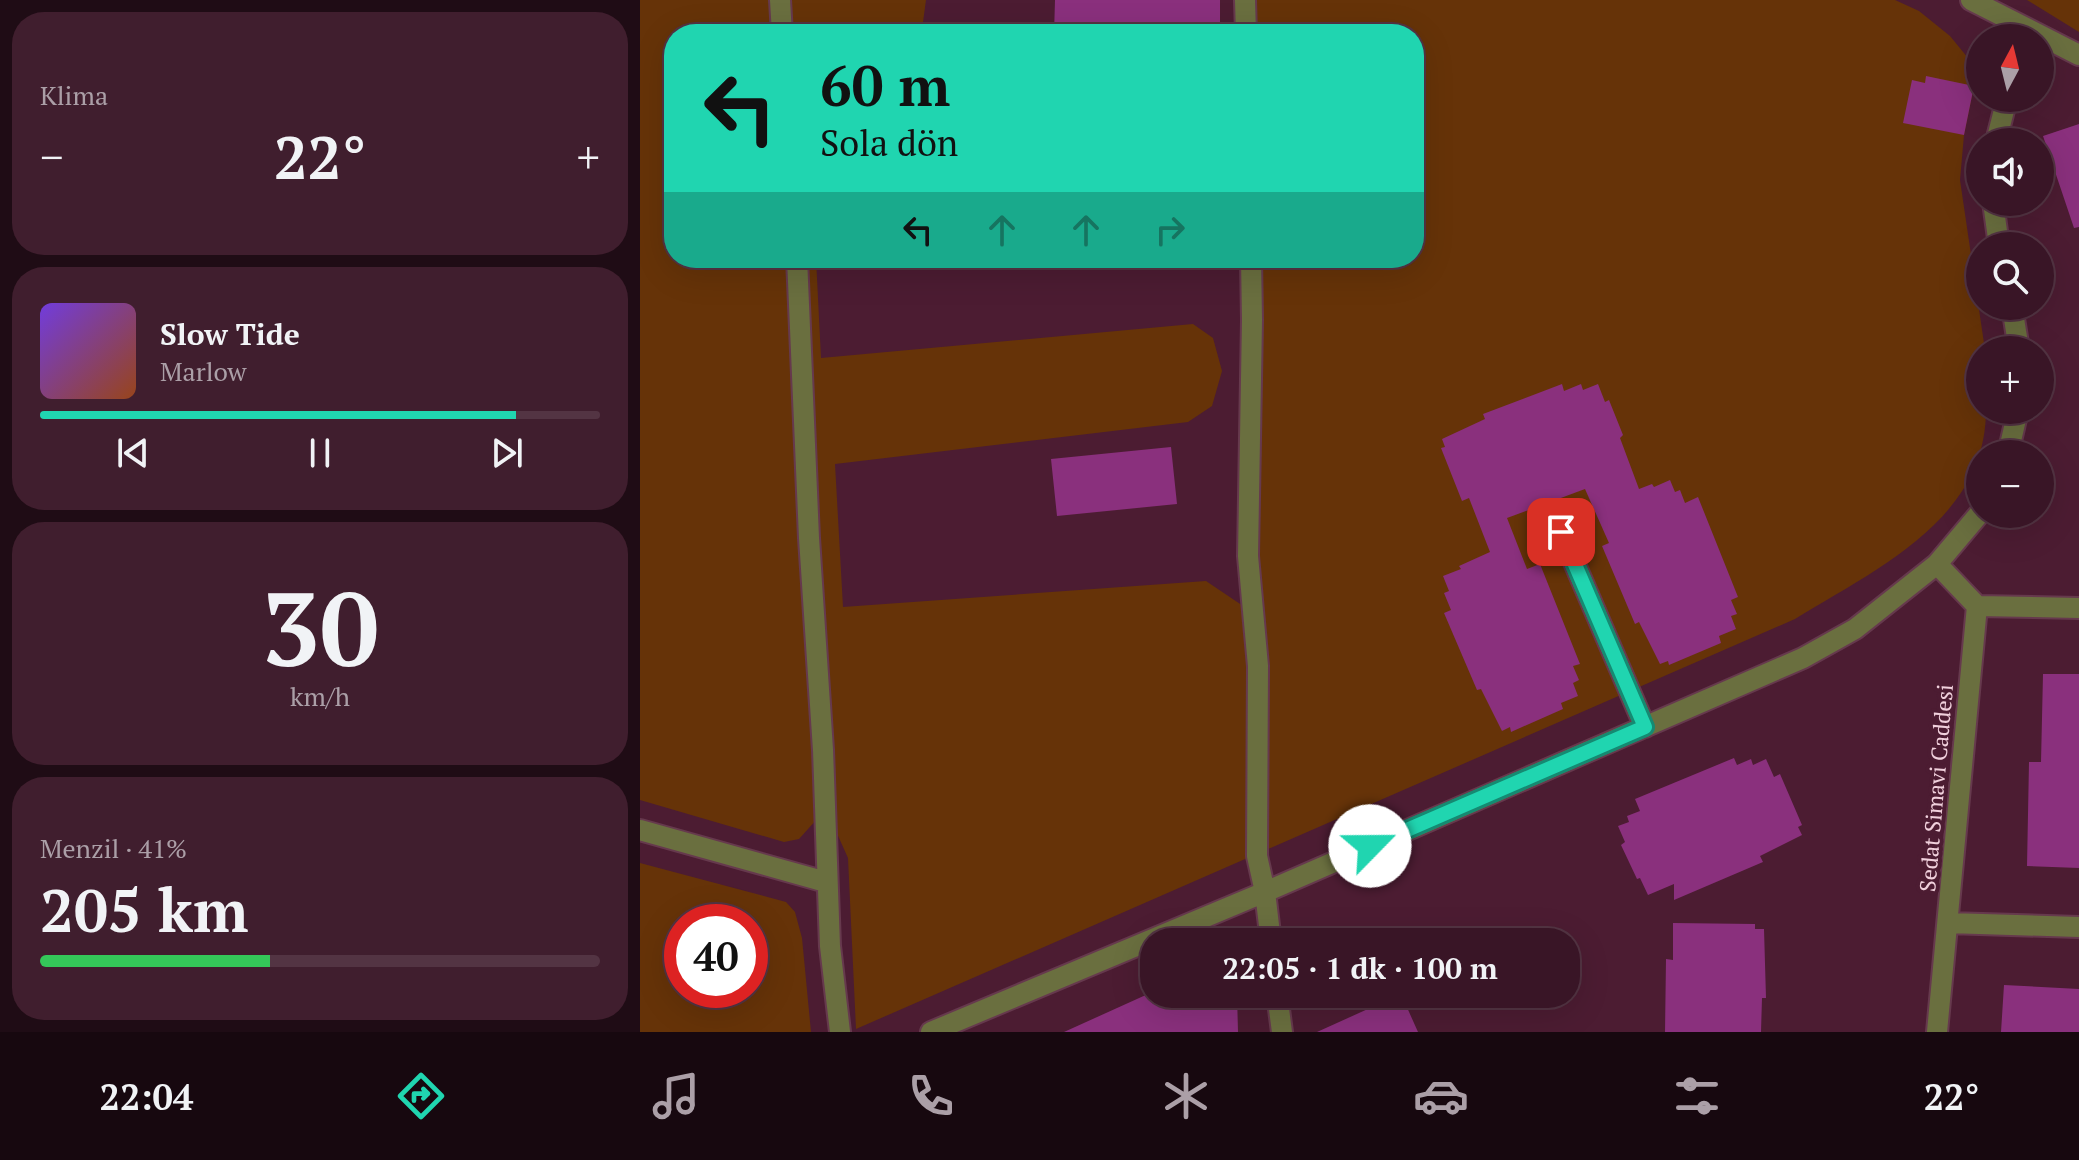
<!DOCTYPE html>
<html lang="tr">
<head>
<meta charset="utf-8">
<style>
	body { margin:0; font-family:"PT Serif",serif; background:#401e2e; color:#f1f3f6; height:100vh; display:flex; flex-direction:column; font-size:30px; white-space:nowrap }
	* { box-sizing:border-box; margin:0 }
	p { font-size:26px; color:#ab9fa7 }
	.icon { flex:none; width:44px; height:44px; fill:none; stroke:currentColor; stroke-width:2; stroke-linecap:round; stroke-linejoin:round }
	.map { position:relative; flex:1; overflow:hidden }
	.side { display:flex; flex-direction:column; gap:12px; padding:12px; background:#1f0c15; width:640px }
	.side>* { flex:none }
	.guide { position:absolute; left:24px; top:24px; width:760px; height:244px; border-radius:32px; box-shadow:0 8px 32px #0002,0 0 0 2px #533443; background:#20d5b0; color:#111; overflow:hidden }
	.needle { width:52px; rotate:7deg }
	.buttons { position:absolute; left:1326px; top:24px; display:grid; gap:16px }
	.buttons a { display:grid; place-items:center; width:88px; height:88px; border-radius:50%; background:#391526; box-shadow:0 8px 32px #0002,0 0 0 2px #533443; font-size:40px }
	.speed { position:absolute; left:24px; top:904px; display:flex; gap:16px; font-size:40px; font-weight:700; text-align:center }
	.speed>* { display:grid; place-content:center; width:104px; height:104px; border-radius:50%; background:#391526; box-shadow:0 8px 32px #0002,0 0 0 2px #533443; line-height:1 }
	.speed .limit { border:12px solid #d22; background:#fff; color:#111 }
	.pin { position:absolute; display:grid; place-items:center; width:68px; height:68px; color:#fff; margin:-34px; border-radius:16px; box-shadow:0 4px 12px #0006 }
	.me { position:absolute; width:88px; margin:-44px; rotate:67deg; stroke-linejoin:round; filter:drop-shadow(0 0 6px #0008) }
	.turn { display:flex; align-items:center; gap:28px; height:168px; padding:0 24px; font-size:36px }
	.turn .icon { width:104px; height:104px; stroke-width:2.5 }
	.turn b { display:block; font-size:56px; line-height:68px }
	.lanes { display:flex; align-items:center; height:76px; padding:0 24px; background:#0003; justify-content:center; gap:40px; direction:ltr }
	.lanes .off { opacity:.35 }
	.big { font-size:60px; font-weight:700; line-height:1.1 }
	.side .tile { flex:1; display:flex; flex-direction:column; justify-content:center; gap:12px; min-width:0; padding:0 28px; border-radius:32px; background:#401e2e }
	.side .dial { align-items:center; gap:0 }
	.dial b { font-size:104px; line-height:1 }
	.song { display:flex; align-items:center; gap:24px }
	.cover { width:96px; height:96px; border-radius:12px; background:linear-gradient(135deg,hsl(260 70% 55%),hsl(20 70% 35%)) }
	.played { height:8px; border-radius:4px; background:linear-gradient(90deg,#20d5b0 85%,#533443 85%) }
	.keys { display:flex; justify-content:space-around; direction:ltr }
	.heat { display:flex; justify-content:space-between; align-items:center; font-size:44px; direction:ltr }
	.charge { height:12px; border-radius:6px; background:linear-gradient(90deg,#34c759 41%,#533443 0) }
	.trip { position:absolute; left:500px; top:928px; width:440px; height:80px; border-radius:32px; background:#391526; box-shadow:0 8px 32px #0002,0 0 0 2px #533443; font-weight:700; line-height:80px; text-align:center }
	.tabs { display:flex; height:128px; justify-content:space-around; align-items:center; background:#17080f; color:#ab9fa7 }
	.tabs .icon { width:56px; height:56px }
	.tabs .on { color:#20d5b0 }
	.tabs b { font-size:36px; color:#f1f3f6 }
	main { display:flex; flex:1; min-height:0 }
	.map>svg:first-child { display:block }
</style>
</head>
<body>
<main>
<section class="side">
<div class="tile"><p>Klima</p>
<div class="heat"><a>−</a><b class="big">22°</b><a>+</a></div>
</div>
<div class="tile">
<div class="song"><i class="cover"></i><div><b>Slow Tide</b><p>Marlow</p></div></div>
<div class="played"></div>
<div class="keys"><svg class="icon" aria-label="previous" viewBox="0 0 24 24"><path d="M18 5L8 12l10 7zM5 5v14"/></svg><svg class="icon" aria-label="pause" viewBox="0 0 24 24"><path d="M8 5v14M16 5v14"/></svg><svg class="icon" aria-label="next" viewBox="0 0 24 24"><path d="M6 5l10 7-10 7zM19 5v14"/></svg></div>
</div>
<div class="tile dial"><b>30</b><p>km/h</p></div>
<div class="tile"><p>Menzil · 41%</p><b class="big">205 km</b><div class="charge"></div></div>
</section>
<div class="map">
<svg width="1439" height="1032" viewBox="0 0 1439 1032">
	<rect width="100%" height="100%" fill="#4c1c32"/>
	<!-- green -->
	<path fill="#663308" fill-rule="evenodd" d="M0 0H286L283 22 277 34H34V258H176L181 358 553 324 573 338 582 371 572 406 548 422 195 464 203 607 566 581 612 612 611 258H774V34H606L605 0H1255L1279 11 1310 36 1328 58 1334 86 1324 135 1320 180 1345 350H1340V410H1346C1346 520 1236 569 1155 619L216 1029 208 858 186 809 159 839 144 842 0 800Z
		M1387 0H1439V32Z
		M0 863 146 902 155 912 162 938 171 1032H0ZM42 922H110V990H42Z"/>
	<!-- building -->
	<path fill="#8a307d" d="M415 0H580V34H414Z
		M1286 76 1334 86 1324 135 1263 123 1272 80 1285 83Z
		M1439 124V227L1434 228 1403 136Z
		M922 384 924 391 941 384 943 390 958 384 965 402 969 400 983 435 980 438 999 489 1012 484 1014 487 1030 480 1035 492 1040 490 1045 503 1058 497 1098 597 1091 600 1097 614 1091 616 1096 629 1079 636 1081 643 1029 665 1028 661 1020 664 999 622 995 624 962 546 969 543 945 489 867 518 887 569 900 564 940 664 933 666 939 680 933 683 938 696 921 703 923 709 871 732 870 727 862 731 841 689 837 690 804 613 811 610 804 593 809 591 803 576 821 569 819 566 850 552 829 498 822 501 801 448 805 447 802 439 845 419 843 414Z
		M531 447 537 504 417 516 411 459Z
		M1403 674H1439V868L1387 866 1389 762H1401Z
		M1094 758 1097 765 1111 759 1113 765 1126 759 1134 777 1140 774 1162 825 1158 827 1162 835 1120 856 1123 862 1034 900V884L1008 895 1000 878 997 879 981 845 985 842 978 826 989 822 987 816 1000 811 995 799Z
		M1033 923 1115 924V929H1124L1126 998H1122L1121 1032H1025L1026 959 1033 960Z
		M1364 985 1439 989V1032H1361Z
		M508 994H597L598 1032H424Z
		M761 994 778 1032H677Z"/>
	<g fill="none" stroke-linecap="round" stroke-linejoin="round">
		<defs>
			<path id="minor" d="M140 0 142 34
				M605 0 606 34
				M1331 0 1439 55
				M1356 142 1367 98
				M1353 202 1359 246
				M157 258 169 538 183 750 190 946 200 1032
				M611 258 612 320 608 556 618 666 617 856 625 892 631 942
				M1372 306 1379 350
				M1368 454 1378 410
				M921 532 1005 727
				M1297 564 1337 606 1297 1032
				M1337 606 1439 608
				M0 830 186 882
				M1308 923 1439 927
				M637 994 642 1032
				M291 1032 625 892 1163 658 1215 629 1297 564 1340 513"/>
		</defs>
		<!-- minor casing -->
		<use href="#minor" stroke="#66394d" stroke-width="24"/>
		<!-- minor -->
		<use href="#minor" stroke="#6a6f3f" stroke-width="20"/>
	</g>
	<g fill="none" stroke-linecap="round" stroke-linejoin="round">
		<defs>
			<path id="route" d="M730 846 1005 727 921 532"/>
		</defs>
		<!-- route casing -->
		<use href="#route" stroke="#158a72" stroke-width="20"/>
		<!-- route -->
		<use href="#route" stroke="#20d5b0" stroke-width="14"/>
	</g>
	<g text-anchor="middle" stroke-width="8" stroke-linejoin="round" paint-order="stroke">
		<!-- street labels -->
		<g font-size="22" fill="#f0d0dc" stroke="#4c1c32">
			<text transform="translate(1296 788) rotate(-85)" y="8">Sedat Simavi Caddesi</text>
		</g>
	</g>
</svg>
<div class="buttons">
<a><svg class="needle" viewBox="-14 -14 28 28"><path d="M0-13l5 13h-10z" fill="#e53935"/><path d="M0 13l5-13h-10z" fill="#ab9fa7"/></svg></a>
<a><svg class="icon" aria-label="sound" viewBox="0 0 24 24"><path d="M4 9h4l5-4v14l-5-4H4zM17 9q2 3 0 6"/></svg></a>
<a><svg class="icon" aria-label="search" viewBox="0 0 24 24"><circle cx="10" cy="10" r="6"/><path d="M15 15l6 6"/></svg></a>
<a>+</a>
<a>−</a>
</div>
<div class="speed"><div class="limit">40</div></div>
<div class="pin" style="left:921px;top:532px;background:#d93025"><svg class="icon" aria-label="arrive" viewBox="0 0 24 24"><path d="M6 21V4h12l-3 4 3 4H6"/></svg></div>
<svg class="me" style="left:730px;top:846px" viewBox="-20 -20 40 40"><circle r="19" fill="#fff"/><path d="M0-13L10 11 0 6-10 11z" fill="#20d5b0"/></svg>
<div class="trip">22:05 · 1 dk · 100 m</div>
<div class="guide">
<div class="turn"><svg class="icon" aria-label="left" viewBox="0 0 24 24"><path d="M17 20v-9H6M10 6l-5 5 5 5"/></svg><div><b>60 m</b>Sola dön</div></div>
<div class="lanes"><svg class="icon" aria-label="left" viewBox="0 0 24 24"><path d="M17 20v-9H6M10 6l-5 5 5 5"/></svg><svg class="icon off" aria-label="ahead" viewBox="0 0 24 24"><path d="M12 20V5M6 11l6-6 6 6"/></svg><svg class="icon off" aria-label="ahead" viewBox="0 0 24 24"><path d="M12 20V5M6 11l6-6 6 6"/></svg><svg class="icon off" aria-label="right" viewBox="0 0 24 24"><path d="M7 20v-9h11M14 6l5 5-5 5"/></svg></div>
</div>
</div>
</main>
<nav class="tabs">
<b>22:04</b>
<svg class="icon on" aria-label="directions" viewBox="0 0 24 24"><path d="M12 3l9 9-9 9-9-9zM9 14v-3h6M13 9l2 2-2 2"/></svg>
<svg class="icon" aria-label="music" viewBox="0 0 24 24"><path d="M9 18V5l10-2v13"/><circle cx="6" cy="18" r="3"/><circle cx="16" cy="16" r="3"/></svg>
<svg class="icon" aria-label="phone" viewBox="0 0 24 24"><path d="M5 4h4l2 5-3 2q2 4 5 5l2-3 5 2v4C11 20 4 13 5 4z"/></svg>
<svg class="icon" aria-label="climate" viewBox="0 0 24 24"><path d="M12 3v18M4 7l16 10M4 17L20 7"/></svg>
<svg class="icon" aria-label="car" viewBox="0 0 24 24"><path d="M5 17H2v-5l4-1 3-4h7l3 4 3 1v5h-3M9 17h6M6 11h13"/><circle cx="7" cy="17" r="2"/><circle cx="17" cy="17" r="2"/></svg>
<svg class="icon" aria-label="filters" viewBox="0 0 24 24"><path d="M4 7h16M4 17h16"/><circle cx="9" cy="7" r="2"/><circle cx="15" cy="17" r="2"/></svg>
<b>22°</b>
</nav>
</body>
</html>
